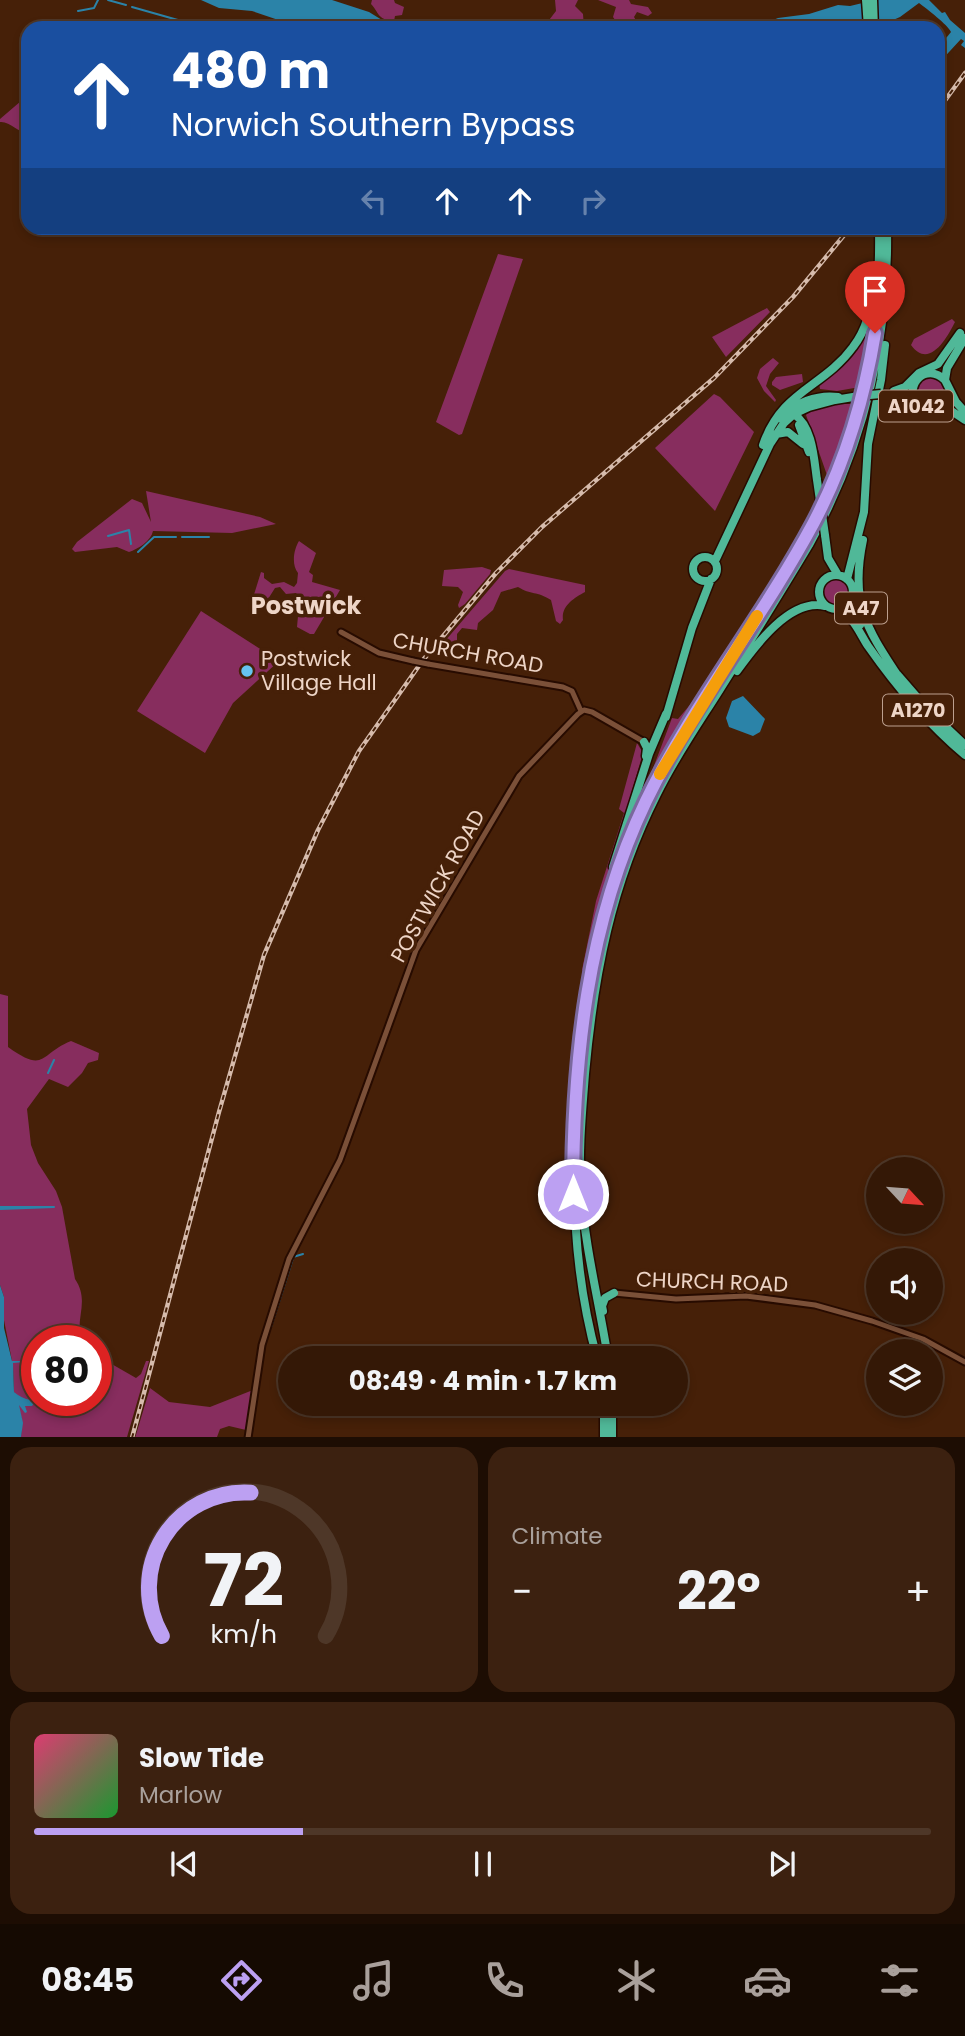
<!DOCTYPE html>
<html lang="en">
<head>
<meta charset="utf-8">
<style>
	body { margin:0; font-family:Poppins,sans-serif; background:#3c2110; color:#f1f3f6; height:100vh; display:flex; flex-direction:column; font-size:26px; white-space:nowrap }
	* { box-sizing:border-box; margin:0 }
	p { font-size:23px; color:#a9a09b }
	.icon { flex:none; width:38px; height:38px; fill:none; stroke:currentColor; stroke-width:2; stroke-linecap:round; stroke-linejoin:round }
	.map { position:relative; height:1437px; overflow:hidden }
	.drawer { display:flex; flex-direction:column; gap:10px; padding:10px; background:#1d0d03; flex:1 }
	.drawer>* { flex:none }
	.banner { position:absolute; left:21px; top:21px; width:924px; height:214px; border-radius:21px; box-shadow:0 4px 10px #0003,0 0 0 2px #4e3728; background:#1a4fa0; color:#fff; overflow:hidden }
	.needle { width:46px; rotate:116deg }
	.fabs { position:absolute; left:866px; top:1157px; display:grid; gap:14px }
	.fabs a { display:grid; place-items:center; width:77px; height:77px; border-radius:50%; background:#341806; box-shadow:0 4px 10px #0003,0 0 0 2px #4e3728; font-size:35px }
	.speed { position:absolute; left:21px; top:1325px; display:flex; gap:14px; font-size:35px; font-weight:700; text-align:center }
	.speed>* { display:grid; place-content:center; width:91px; height:91px; border-radius:50%; background:#341806; box-shadow:0 4px 10px #0003,0 0 0 2px #4e3728; line-height:1 }
	.speed .limit { border:10px solid #d22; background:#fff; color:#111 }
	.pin { position:absolute; display:grid; place-items:center; width:60px; height:60px; color:#fff; margin:-72px -30px; border-radius:50% 50% 50% 0; rotate:-45deg; box-shadow:0 0 7px #0007 }
	.pin .icon { rotate:45deg }
	.me { position:absolute; width:77px; margin:-38px; rotate:0deg; stroke-linejoin:round; filter:drop-shadow(0 0 5px #0008) }
	.turn { display:flex; align-items:center; gap:24px; height:147px; padding:0 35px; font-size:32px }
	.turn .icon { width:91px; height:91px; stroke-width:2.5 }
	.turn b { display:block; font-size:49px; line-height:60px }
	.lanes { display:flex; align-items:center; height:66px; padding:0 35px; background:#0003; justify-content:center; gap:35px; direction:ltr }
	.lanes .off { opacity:.35 }
	.big { font-size:52px; font-weight:700; line-height:1.1 }
	.drawer .card { flex:1; display:flex; flex-direction:column; justify-content:center; gap:10px; min-width:0; padding:0 24px; border-radius:21px; background:#3c2110 }
	.drawer .dial { align-items:center; gap:0 }
	.dial svg { height:182px; overflow:visible; fill:none; stroke:#4e3728; stroke-width:7; stroke-linecap:round; text-anchor:middle }
	.dial text { fill:#f1f3f6; stroke:none }
	.song { display:flex; align-items:center; gap:21px }
	.cover { width:84px; height:84px; border-radius:10px; background:linear-gradient(135deg,hsl(340 70% 55%),hsl(130 70% 35%)) }
	.played { height:7px; border-radius:4px; background:linear-gradient(90deg,#bca0f2 30%,#4e3728 30%) }
	.keys { display:flex; justify-content:space-around; direction:ltr }
	.heat { display:flex; justify-content:space-between; align-items:center; font-size:38px; direction:ltr }
	.drawer .tiles { flex:1; display:grid; gap:10px; grid-template-columns:1fr 1fr }
	.card:last-child { grid-column:span 2 }
	.trip { position:absolute; left:278px; top:1346px; width:410px; height:70px; border-radius:35px; background:#341806; box-shadow:0 4px 10px #0003,0 0 0 2px #4e3728; font-weight:700; line-height:70px; text-align:center }
	.menu { display:flex; height:112px; justify-content:space-around; align-items:center; background:#150a02; color:#a9a09b }
	.menu .icon { width:49px; height:49px }
	.menu .selected { color:#bca0f2 }
	.menu b { font-size:32px; color:#f1f3f6 }
	.map>svg:first-child { display:block }
</style>
</head>
<body>
<div class="map">
<svg width="965" height="1438" viewBox="0 0 965 1438">
	<rect width="100%" height="100%" fill="#462008"/>
	<!-- green -->
	<path fill="#872d5e" d="M372 0H394L395 3 404 7 402 15 395 16 394 21C377 20 379 12 371 4Z
		M555 0H578L575 6 583 14 584 28H543L556 11Z
		M598 0H629L631 4 648 7 652 13 648 16 637 12 634 17 638 24C625 27 620 28 613 17L616 7Z
		M21 101 28 103V133C18 133 10 121 0 122V119Z
		M498 254 523 259 462 434 459 435 436 422Z
		M767 308 770 312 726 357 712 337Z
		M871 314V327L860 387 837 391 820 389 819 383 835 370Z
		M952 319 955 322C947 338 929 370 911 345L914 339Z
		M773 358 779 363 770 374 766 386 776 400 775 402 764 391 757 378 760 369Z
		M802 374 803 382 780 390 772 385V382L776 377Z
		M914 393a16 16 0 1 1 32 0a16 16 0 1 1-32 0Z
		M714 394 720 397 754 432 715 511 655 448Z
		M838 404H854L828 478 806 415 808 411Z
		M146 491 260 517 276 524 232 533 153 531C151 541 138 549 129 552L117 547 75 552 72 549 77 542 132 499 142 503 151 522Z
		M299 541 316 553 309 572 313 575 312 582 340 590 314 634H310L297 627 298 616 292 613 299 597 296 593 286 594 280 587 275 588 263 607 252 601 261 572 264 573V578L272 584 284 582 294 587 297 583 298 573C291 564 294 549 299 541Z
		M482 567 491 570 490 574 465 604 459 608 458 605 463 592 458 587 442 586 444 570Z
		M509 569 585 585V592C574 598 561 606 563 620L560 624 556 621 551 600C537 591 531 595 518 587L501 592 493 610 478 623 477 630 462 628 457 634V641L452 643 445 641 505 571Z
		M822 593a14 14 0 1 1 28 0a14 14 0 1 1-28 0Z
		M201 611 279 661 233 703 205 753 137 711Z
		M708 686 657 768 652 771 672 718 678 719 705 687Z
		M637 743 643 753 599 903 584 972 582 970 596 901 624 813 619 809Z
		M0 994 8 996V1047C46 1074 39 1054 71 1041L99 1053 98 1060 88 1063 82 1073 68 1087 49 1079 27 1109 31 1145 38 1163 56 1191 62 1207 75 1279C90 1301 75 1318 81 1340H37V1400H96V1355L136 1378 141 1374 146 1361H149L127 1437H21L22 1420 14 1392 13 1366 3 1315 4 1297 0 1285Z
		M150 1388 169 1402 210 1407 253 1390 246 1430 229 1426 220 1429 217 1437 135 1438Z"/>
	<!-- water -->
	<path fill="#2b83a8" d="M201 0H332L369 12 395 28H302L252 11 219 8Z
		M875 0H929L942 13 945 12 950 20 965 33V48L961 45 964 41 961 39 938 64V48L951 32C948 25 927 9 919 3L900 17 875 28H737L766 23 778 18 809 14 838 5 850 6Z
		M743 696 765 719 760 732 753 736 729 727 726 718 732 701Z
		M0 1285 4 1297V1328L12 1361H37L13 1363 14 1392C33 1409 67 1398 89 1402L53 1404 35 1402 32 1406H25L27 1412 25 1413 19 1405 23 1423 21 1437H0Z"/>
	<g fill="none" stroke-linecap="round" stroke-linejoin="round">
		<!-- stream -->
		<path stroke="#2b83a8" stroke-width="2" d="M108 0 126 5
			M132 7 199 26
			M78 11 94 8 98 0
			M108 536 129 530 131 544
			M182 537H209
			M138 552 154 537H176
			M48 1073 54 1060
			M0 1207H54L0 1209
			M293 1257 303 1254
			M271 1327 294 1255"/>
		<defs>
			<path id="secondary" d="M341 632 379 653 413 661
				M428 664 563 687 572 691 581 711
				M614 1293 676 1299 746 1296 815 1305 872 1321 923 1339 965 1362
				M248 1438 262 1345 289 1259 340 1160 416 950 519 776 578 714 584 710 592 712 646 743"/>
			<path id="highway" d="M866 0 868 28
				M873 0 874 28
				M945 380C926 362 905 383 915 405 925 414 936 415 946 405L950 390 945 380 947 368 965 338
				M950 390 956 402 965 412
				M894 391 905 387 919 373 938 364 960 333
				M885 394 901 396 914 403
				M942 409 950 410 965 420
				M794 414C813 427 814 460 817 480
				M780 418C794 403 818 394 838 397
				M799 425 809 452
				M776 434 788 432 803 444
				M763 445C782 390 823 388 853 347 867 329 871 308 874 286
				M825 535 828 558 838 575
				M863 540C850 602 865 626 898 676
				M693 569a12 12 0 1 1 24 0a12 12 0 1 1-24 0Z
				M715 561 770 444 784 423 794 414 809 407 835 400 859 396
				M819 592a17 17 0 1 1 34 0a17 17 0 1 1-34 0Z
				M847 579 864 512 868 444 881 380 885 345
				M852 600 853 612 860 625
				M837 610C852 613 860 634 868 646 896 686 928 724 965 755
				M737 671C755 646 790 598 825 606
				M897 674 930 712 965 745
				M666 717 692 628 711 579
				M644 742 647 748 646 756
				M613 867 649 754 666 714
				M603 1311 602 1306 605 1298 614 1293
				M597 1358C573 1271 571 1185 577 1095 583 992 601 892 647 799 690 712 748 632 798 550 858 444 881 348 879 228
				M608 1358C599 1302 585 1247 581 1191 578 1152 582 1113 585 1074 594 974 611 885 657 794 674 759 696 727 717 694 748 645 779 595 809 545 864 446 889 341 887 228
				M604 1404V1438
				M612 1438V1404"/>
		</defs>
		<!-- secondary casing -->
		<use href="#secondary" stroke="#270b00" stroke-width="9"/>
		<!-- highway casing -->
		<use href="#highway" stroke="#270b00" stroke-width="11"/>
		<!-- secondary -->
		<use href="#secondary" stroke="#7b5038" stroke-width="5"/>
		<!-- highway -->
		<use href="#highway" stroke="#50b898" stroke-width="8"/>
		<defs>
			<path id="rail" d="M938 110 965 73
				M132 1438 219 1112 264 955 318 830 359 751 423 660 496 573 542 527 714 378 793 297 850 228"/>
		</defs>
		<!-- rail casing -->
		<use href="#rail" stroke="#d6bbac" stroke-width="4.5"/>
		<!-- rail -->
		<use href="#rail" stroke="#462008" stroke-width="2" stroke-dasharray="5" stroke-linecap="butt"/>
		<defs>
			<path id="secondary-bridge" d="M413 661 428 664"/>
			<path id="highway-bridge" d="M859 396 881 394
				M817 480 825 535"/>
		</defs>
		<!-- secondary-bridge casing -->
		<use href="#secondary-bridge" stroke="#270b00" stroke-width="9" stroke-linecap="butt"/>
		<!-- highway-bridge casing -->
		<use href="#highway-bridge" stroke="#270b00" stroke-width="11" stroke-linecap="butt"/>
		<!-- secondary-bridge -->
		<use href="#secondary-bridge" stroke="#7b5038" stroke-width="5"/>
		<!-- highway-bridge -->
		<use href="#highway-bridge" stroke="#50b898" stroke-width="8"/>
	</g>
	<g fill="none" stroke-linecap="round" stroke-linejoin="round">
		<defs>
			<path id="route" d="M573 1194C573 1059 587 924 646 801 693 704 762 619 813 524 845 464 864 400 875 333"/>
		</defs>
		<!-- route casing -->
		<use href="#route" stroke="#7a689d" stroke-width="18"/>
		<!-- route -->
		<use href="#route" stroke="#bca0f2" stroke-width="12"/>
		<!-- slow -->
		<path stroke="#f59e0b" stroke-width="12" d="M660 774 757 616"/>
	</g>
	<!-- markers -->
	<circle fill="#66c4ef" stroke="#462008" stroke-width="2.5" cx="247" cy="671" r="7"/>
	<g text-anchor="middle" stroke-width="7" stroke-linejoin="round" paint-order="stroke">
		<!-- shield labels -->
		<g fill="#462008" stroke="#bc9f8e" stroke-width="2">
			<rect x="879" y="390.5" width="74" height="31" rx="5"/>
			<rect x="835" y="592.5" width="52" height="31" rx="5"/>
			<rect x="883" y="694.5" width="70" height="31" rx="5"/>
		</g>
		<g font-size="19" font-weight="bold" fill="#eed5c7">
			<text x="916" y="413">A1042</text>
			<text x="861" y="615">A47</text>
			<text x="918" y="717">A1270</text>
		</g>
		<!-- street labels -->
		<g font-size="21" fill="#eed5c7" stroke="#462008">
			<text transform="translate(468 653) rotate(10)" y="7">CHURCH ROAD</text>
			<text transform="translate(438 886) rotate(-61)" y="7">POSTWICK ROAD</text>
			<text transform="translate(712 1282) rotate(2)" y="7">CHURCH ROAD</text>
		</g>
		<!-- poi labels -->
		<g font-size="21" fill="#eed5c7" stroke="#462008" text-anchor="start">
			<text x="261" y="666">Postwick<tspan x="261" dy="24">Village Hall</tspan></text>
		</g>
		<!-- quarter labels -->
		<g font-size="24" font-weight="bold" fill="#eed5c7" stroke="#462008">
			<text x="306" y="614">Postwick</text>
		</g>
	</g>
</svg>
<div class="fabs">
<a><svg class="needle" viewBox="-14 -14 28 28"><path d="M0-13l5 13h-10z" fill="#e53935"/><path d="M0 13l5-13h-10z" fill="#a9a09b"/></svg></a>
<a><svg class="icon" aria-label="sound" viewBox="0 0 24 24"><path d="M4 9h4l5-4v14l-5-4H4zM17 9q2 3 0 6"/></svg></a>
<a><svg class="icon" aria-label="layers" viewBox="0 0 24 24"><path d="M12 4l9 5-9 5-9-5zM3 14l9 5 9-5"/></svg></a>
</div>
<div class="speed"><div class="limit">80</div></div>
<div class="pin" style="left:875px;top:333px;background:#d93025"><svg class="icon" aria-label="arrive" viewBox="0 0 24 24"><path d="M6 21V4h12l-3 4 3 4H6"/></svg></div>
<svg class="me" style="left:573px;top:1194px" viewBox="-20 -20 40 40"><circle r="17" fill="#bca0f2" stroke="#fff" stroke-width="3"/><path d="M0-11L8 9 0 5-8 9z" fill="#fff"/></svg>
<div class="trip">08:49 · 4 min · 1.7 km</div>
<div class="banner">
<div class="turn"><svg class="icon" aria-label="ahead" viewBox="0 0 24 24"><path d="M12 20V5M6 11l6-6 6 6"/></svg><div><b>480 m</b>Norwich Southern Bypass</div></div>
<div class="lanes"><svg class="icon off" aria-label="left" viewBox="0 0 24 24"><path d="M17 20v-9H6M10 6l-5 5 5 5"/></svg><svg class="icon" aria-label="ahead" viewBox="0 0 24 24"><path d="M12 20V5M6 11l6-6 6 6"/></svg><svg class="icon" aria-label="ahead" viewBox="0 0 24 24"><path d="M12 20V5M6 11l6-6 6 6"/></svg><svg class="icon off" aria-label="right" viewBox="0 0 24 24"><path d="M7 20v-9h11M14 6l5 5-5 5"/></svg></div>
</div>
</div>
<section class="drawer">
<div class="tiles">
<div class="card dial"><svg viewBox="0 0 100 80">
<path d="M14 69A42 42 0 1 1 86 69"/>
<path d="M14 69A42 42 0 0 1 53 6" stroke="#bca0f2"/>
<text x="50" y="56" font-size="32" font-weight="700">72</text>
<text x="50" y="72" font-size="11">km/h</text>
</svg></div>
<div class="card"><p>Climate</p>
<div class="heat"><a>−</a><b class="big">22°</b><a>+</a></div>
</div>
<div class="card">
<div class="song"><i class="cover"></i><div><b>Slow Tide</b><p>Marlow</p></div></div>
<div class="played"></div>
<div class="keys"><svg class="icon" aria-label="previous" viewBox="0 0 24 24"><path d="M18 5L8 12l10 7zM5 5v14"/></svg><svg class="icon" aria-label="pause" viewBox="0 0 24 24"><path d="M8 5v14M16 5v14"/></svg><svg class="icon" aria-label="next" viewBox="0 0 24 24"><path d="M6 5l10 7-10 7zM19 5v14"/></svg></div>
</div>
</div>
</section>
<nav class="menu">
<b>08:45</b>
<svg class="icon selected" aria-label="directions" viewBox="0 0 24 24"><path d="M12 3l9 9-9 9-9-9zM9 14v-3h6M13 9l2 2-2 2"/></svg>
<svg class="icon" aria-label="music" viewBox="0 0 24 24"><path d="M9 18V5l10-2v13"/><circle cx="6" cy="18" r="3"/><circle cx="16" cy="16" r="3"/></svg>
<svg class="icon" aria-label="phone" viewBox="0 0 24 24"><path d="M5 4h4l2 5-3 2q2 4 5 5l2-3 5 2v4C11 20 4 13 5 4z"/></svg>
<svg class="icon" aria-label="climate" viewBox="0 0 24 24"><path d="M12 3v18M4 7l16 10M4 17L20 7"/></svg>
<svg class="icon" aria-label="car" viewBox="0 0 24 24"><path d="M5 17H2v-5l4-1 3-4h7l3 4 3 1v5h-3M9 17h6M6 11h13"/><circle cx="7" cy="17" r="2"/><circle cx="17" cy="17" r="2"/></svg>
<svg class="icon" aria-label="filters" viewBox="0 0 24 24"><path d="M4 7h16M4 17h16"/><circle cx="9" cy="7" r="2"/><circle cx="15" cy="17" r="2"/></svg>
</nav>
</body>
</html>
